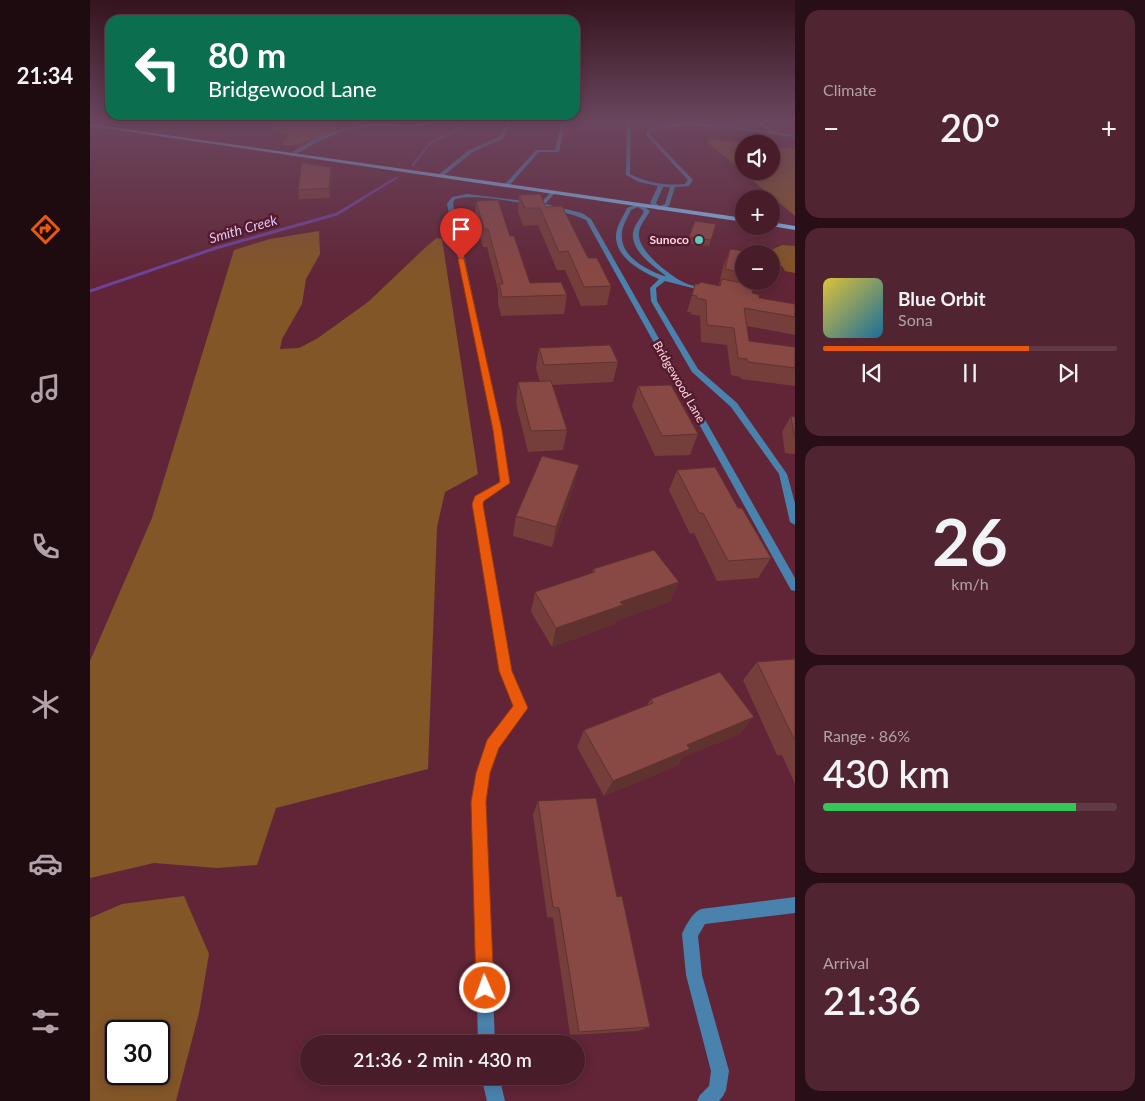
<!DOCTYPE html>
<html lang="en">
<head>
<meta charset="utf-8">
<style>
	body { margin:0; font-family:Lato,sans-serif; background:#502531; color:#f1f3f6; height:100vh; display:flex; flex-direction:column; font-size:19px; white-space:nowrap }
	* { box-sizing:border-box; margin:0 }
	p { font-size:16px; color:#b1a1a8 }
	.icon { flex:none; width:28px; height:28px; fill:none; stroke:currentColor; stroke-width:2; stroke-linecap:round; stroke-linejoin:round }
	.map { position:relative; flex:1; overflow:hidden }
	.details { display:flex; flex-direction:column; gap:10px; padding:10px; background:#280f17; width:350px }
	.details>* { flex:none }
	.guide { position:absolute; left:15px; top:15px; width:475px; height:105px; border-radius:15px; box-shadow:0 2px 12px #0003,0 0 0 1px #613a46; background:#0b6e4f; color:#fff; overflow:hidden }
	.tools { position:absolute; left:645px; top:135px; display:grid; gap:10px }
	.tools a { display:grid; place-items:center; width:45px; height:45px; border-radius:50%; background:#491c29; box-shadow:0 2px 12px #0003,0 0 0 1px #613a46; font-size:25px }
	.speed { position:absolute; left:15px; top:1020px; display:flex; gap:10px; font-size:25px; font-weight:700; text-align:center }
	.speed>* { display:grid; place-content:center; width:65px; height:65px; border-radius:50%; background:#491c29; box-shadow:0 2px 12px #0003,0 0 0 1px #613a46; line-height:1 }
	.speed .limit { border:2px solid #111; border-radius:8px; background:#fff; color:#111 }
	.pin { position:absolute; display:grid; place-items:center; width:42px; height:42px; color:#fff; margin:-51px -21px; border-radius:50% 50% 50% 0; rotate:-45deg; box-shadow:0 0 5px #0007 }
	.pin .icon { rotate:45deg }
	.me { position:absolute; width:55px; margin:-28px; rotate:358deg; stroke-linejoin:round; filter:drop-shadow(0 0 4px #0008) }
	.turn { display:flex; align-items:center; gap:18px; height:105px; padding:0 20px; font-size:22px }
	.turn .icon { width:65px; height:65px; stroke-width:2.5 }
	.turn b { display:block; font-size:35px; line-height:42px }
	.big { font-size:38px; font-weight:600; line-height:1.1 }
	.details .widget { flex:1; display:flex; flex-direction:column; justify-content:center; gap:8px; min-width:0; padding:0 18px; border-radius:15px; background:#502531 }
	.details .dial { align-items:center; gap:0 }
	.dial b { font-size:65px; line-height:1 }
	.song { display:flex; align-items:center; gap:15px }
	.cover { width:60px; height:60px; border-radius:8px; background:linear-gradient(135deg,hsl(50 70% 55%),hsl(200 70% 35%)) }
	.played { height:5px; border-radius:2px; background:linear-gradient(90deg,#ea580c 70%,#613a46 70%) }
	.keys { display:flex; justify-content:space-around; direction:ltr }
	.heat { display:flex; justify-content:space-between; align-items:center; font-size:28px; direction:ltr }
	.charge { height:8px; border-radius:4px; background:linear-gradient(90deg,#34c759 86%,#613a46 0) }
	.trip { position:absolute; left:210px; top:1035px; width:285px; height:50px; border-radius:25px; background:#491c29; box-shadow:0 2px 12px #0003,0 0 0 1px #613a46; font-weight:600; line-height:50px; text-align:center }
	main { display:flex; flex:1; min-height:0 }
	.menu { display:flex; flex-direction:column; width:90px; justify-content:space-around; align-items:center; background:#1d0b10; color:#b1a1a8 }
	.menu .icon { width:35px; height:35px }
	.menu .selected { color:#ea580c }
	.menu b { font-size:22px; color:#f1f3f6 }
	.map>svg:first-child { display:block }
</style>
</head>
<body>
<main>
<nav class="menu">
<b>21:34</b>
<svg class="icon selected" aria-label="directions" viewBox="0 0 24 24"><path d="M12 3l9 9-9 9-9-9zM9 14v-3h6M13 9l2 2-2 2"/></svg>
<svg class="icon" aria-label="music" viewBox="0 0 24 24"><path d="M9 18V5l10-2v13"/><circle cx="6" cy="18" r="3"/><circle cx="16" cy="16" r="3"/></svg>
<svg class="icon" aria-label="phone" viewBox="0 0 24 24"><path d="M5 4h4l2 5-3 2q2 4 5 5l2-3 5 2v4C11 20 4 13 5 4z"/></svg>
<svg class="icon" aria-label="climate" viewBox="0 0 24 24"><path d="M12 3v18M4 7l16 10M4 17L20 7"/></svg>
<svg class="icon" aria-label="car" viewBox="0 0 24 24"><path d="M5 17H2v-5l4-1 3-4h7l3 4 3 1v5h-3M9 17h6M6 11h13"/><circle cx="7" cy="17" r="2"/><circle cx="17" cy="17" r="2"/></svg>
<svg class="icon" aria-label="filters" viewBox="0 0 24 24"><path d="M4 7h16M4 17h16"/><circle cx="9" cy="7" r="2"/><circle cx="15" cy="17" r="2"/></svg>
</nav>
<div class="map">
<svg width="705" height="1101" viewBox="0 0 705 1101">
	<rect width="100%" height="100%" fill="#612537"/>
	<!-- green -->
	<path fill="#835627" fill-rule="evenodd" d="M184 121H260C247 129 208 149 193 145L192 142 199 135 182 130Z
		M621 139 660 144H654V171H681V146L705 149V216L617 142Z
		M229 231 230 254 216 279 212 304 192 339 190 349 209 348 228 338 278 302 338 245 347 238 352 239 388 474 355 492 347 527 338 769 186 808 167 865 127 868 64 863 0 878V661L62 518 144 250 180 239Z
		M692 245 705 246V273L695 271 692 266 681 264V254H673Z
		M94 896 119 954 109 1013 86 1101H0V918L32 904ZM69 1031V1074H26V1031Z"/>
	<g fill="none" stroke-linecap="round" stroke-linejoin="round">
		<!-- stream-far1 -->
		<path stroke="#6d439a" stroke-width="2.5" d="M323 165 340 143 365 131 379 121
			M268 201 306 178"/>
		<!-- stream -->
		<path stroke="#6d439a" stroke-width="3" d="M0 291 126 248 247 214 270 200"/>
		<!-- minor -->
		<path fill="#4a82ae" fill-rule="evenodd" d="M345 121H352C328 132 300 124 275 127 249 129 225 143 203 156L199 155C220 139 250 126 277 124 300 122 323 128 345 121Z
			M419 121H423L412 139 383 152 352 177H348V175L379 150 409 137Z
			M472 121H476L469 152H449L418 187H414V185L446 150H465Z
			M537 121H541L540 174C557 183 577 186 595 184L598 180 556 135 557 130C591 116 642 127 679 131L665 121H670L685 132 705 135V137C668 133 594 118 560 132V135L603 180 599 186 585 187 579 206 568 210 560 203 568 186 549 182 536 175ZM573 187H580L575 204 569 206 566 203Z
			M461 192 465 193 455 204 492 213 501 219 705 578V591L701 590 496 220C477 210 381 190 364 200L363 204 411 430 420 483 393 501 392 504 422 671 437 708 407 747 400 773 396 802 405 1044H388L382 802 386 773 397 740 424 707 410 671 382 504 386 497 410 482 403 430 357 204 362 197 377 194 451 203Z
			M547 204H551L560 211C556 218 550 225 549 232 546 250 580 276 595 283 603 287 614 286 621 290L618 292 575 281 566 288 567 301 608 369 647 403 697 474 705 503V525L700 522 689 474 641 407 602 372 561 301 560 288 569 279C550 271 520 255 527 229 529 222 534 215 537 208ZM548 207 554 211C551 218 544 225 543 233 541 251 563 266 576 276H574C555 269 529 256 532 232 533 224 538 217 541 210Z
			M705 897V913L615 924 608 936 612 975 639 1071 636 1090 633 1096 629 1101H607L610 1095 619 1086 621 1071 596 975 592 934C596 925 602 913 611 909Z
			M391 1076H409L415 1101H397Z"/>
		<!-- primary -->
		<path fill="#80c2f7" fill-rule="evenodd" d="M0 124 654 218V222L0 126Z
			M681 222 705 226V230L681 226Z"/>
	</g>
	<!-- wall -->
	<path fill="#753e3a" d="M242 176 240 198 209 199 208 190Z
		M429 195 456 207 521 286 517 305 491 306 475 270H467L448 225 433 226 428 212Z
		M386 201 420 236 440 283 477 295 474 314 411 316 408 303V290L397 247H393L385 218Z
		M626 224 619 246 597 243 599 237Z
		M640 249 654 254V281H667L665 286H663L662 293 669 298 705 304V335L657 326 659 341 705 347V386L651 379 650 377 641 375 637 345 611 342 610 316 600 314 601 312H597L605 284 629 285 633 267Z
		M449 348 528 362 523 382 462 385 477 430 473 450 438 452 426 403 428 382H450L446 368Z
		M548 386 608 434 600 455 565 456 542 406Z
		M701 416 705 417V454L695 453 692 432Z
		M587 470 648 508 681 558 668 578 627 581 604 533 600 534 579 490Z
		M484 486 462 547 423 536 426 516Z
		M503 569 589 582 580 602 527 620 525 624 462 647 441 612 445 592 502 573Z
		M705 659V784L692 755H687L653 680 667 662Z
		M561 699 650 734 593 757 588 765 514 796 487 747 494 730 557 705Z
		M448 801 527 897 560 1027 548 1031 480 1035 463 918 457 917 443 815Z"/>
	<!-- shaded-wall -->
	<path fill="#5f3230" d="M241 167 242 176 240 198 239 188Z
		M489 465 484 486 462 547 466 527Z
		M589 582 580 602 527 620 525 624 462 647 466 628 530 602Z
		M664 717 650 734 593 757 588 765 514 796 523 781 597 745Z"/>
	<!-- building -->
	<path fill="#884844" stroke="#5f3230" d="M212 163 241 167 239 188 208 190Z
		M450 194 456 207 472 206 498 258H507L521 286 494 287 478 251 469 252 450 208H435L429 195Z
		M408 200 420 236H424L440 283 471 282 477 295 412 297 409 284H413L398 229H394L386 201Z
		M605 221 626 224 621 240 599 237Z
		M640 249 674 254H654V273L635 269Z
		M632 279 663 285 662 293 669 295V298L705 304V317L654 308 659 341 705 347V368L658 362 657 359 648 358 644 328 617 325 616 300 606 298 607 296 602 295 605 284H609L610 282 630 286Z
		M520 345 528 362 454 365 449 348Z
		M461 381 477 430 441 431 428 382Z
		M581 385 608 434 572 436 548 386Z
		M701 416 705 417V436H704Z
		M452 456 489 465 466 527 426 516Z
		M625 467 648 508H652L681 558 638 561 613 513H609L587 470Z
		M564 550 589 582 530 602 533 605 466 628 445 592 505 572 503 569Z
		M705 659V738L704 739 667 662Z
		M630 672 664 717 597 745 600 749 523 781 494 730 563 703 561 699Z
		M506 798 527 897 532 896 560 1027 489 1032 469 908 463 907 448 801Z"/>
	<!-- sky -->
	<linearGradient id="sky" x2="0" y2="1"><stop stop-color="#35141e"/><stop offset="0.44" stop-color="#6a465e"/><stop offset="1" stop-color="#6a465e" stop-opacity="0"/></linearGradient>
	<rect width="705" height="275" fill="url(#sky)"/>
	<!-- route -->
	<path fill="#ea580c" stroke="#983908" d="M371 257 374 259 412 430 420 483 394 501 393 504 422 671 438 708 409 748 400 773 396 802 404 988 402 995 395 997 389 995 386 988 381 802 386 773 397 740 423 706 409 671 382 504 385 496 410 482 403 430 368 259Z"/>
	<!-- markers -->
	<circle fill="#59cebf" stroke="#551a2d" stroke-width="2" cx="609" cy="240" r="5"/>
	<g text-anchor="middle" stroke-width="5" stroke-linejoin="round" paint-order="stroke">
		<!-- far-poi labels -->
		<g font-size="12" font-weight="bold" fill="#fed8e0" stroke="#551a2d" text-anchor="end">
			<text x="599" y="244">Sunoco</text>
		</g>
		<!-- far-street labels -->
		<g font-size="12" fill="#fed8e0" stroke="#551a2d">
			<text transform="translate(589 382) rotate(60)" y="4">Bridgewood Lane</text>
		</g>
		<!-- far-water labels -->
		<g font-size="14" font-style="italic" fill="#ddc9f8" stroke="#551a2d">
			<text transform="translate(153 229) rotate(-16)" y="5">Smith Creek</text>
		</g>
	</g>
</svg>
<div class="tools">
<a><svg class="icon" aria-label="sound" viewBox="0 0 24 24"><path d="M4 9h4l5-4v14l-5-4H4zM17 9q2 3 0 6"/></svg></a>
<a>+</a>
<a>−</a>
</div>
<div class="speed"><div class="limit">30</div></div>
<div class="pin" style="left:371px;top:259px;background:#d93025"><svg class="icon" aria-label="arrive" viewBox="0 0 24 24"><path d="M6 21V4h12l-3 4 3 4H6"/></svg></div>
<svg class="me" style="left:395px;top:988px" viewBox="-20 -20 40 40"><circle r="17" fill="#ea580c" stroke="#fff" stroke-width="3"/><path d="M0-11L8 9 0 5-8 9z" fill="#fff"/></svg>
<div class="trip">21:36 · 2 min · 430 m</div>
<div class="guide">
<div class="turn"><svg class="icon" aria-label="left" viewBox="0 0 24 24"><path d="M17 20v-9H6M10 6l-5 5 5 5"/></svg><div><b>80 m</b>Bridgewood Lane</div></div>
</div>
</div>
<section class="details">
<div class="widget"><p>Climate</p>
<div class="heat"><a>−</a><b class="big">20°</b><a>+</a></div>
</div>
<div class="widget">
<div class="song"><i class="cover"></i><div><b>Blue Orbit</b><p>Sona</p></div></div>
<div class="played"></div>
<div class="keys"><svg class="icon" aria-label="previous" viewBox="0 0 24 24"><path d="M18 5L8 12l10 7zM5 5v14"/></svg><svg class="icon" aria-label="pause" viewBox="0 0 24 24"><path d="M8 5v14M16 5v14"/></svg><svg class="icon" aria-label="next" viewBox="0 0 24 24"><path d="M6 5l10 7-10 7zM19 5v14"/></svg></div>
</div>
<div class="widget dial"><b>26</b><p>km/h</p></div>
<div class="widget"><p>Range · 86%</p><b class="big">430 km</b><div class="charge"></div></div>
<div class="widget"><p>Arrival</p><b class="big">21:36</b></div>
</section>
</main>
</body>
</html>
